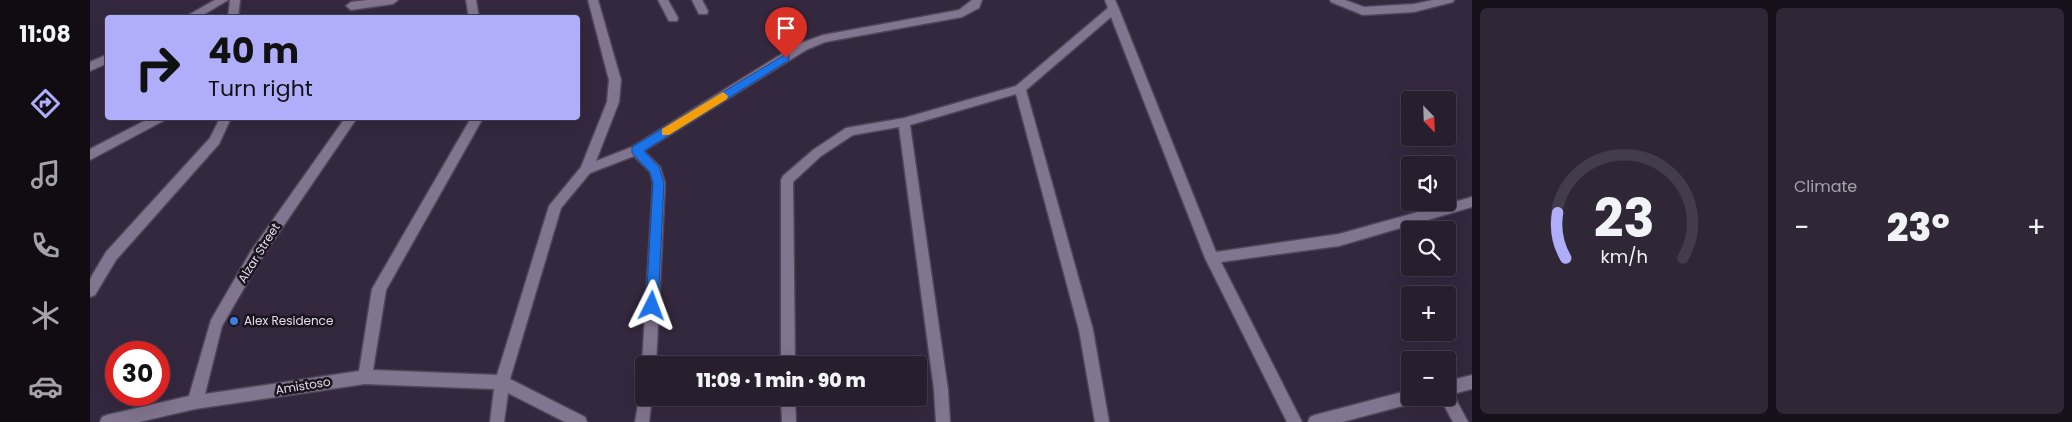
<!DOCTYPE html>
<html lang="en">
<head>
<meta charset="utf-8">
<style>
	body { margin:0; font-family:Poppins,sans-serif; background:#2f2736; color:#f1f3f6; height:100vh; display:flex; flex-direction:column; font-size:19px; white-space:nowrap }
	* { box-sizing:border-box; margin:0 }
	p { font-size:16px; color:#a4a2aa }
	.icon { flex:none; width:28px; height:28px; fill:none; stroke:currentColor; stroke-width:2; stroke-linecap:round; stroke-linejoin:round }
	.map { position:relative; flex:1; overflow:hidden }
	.details { display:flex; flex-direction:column; gap:8px; padding:8px; background:#151019; width:600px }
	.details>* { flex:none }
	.banner { position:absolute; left:15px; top:15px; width:475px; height:105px; border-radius:5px; box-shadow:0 5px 20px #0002,0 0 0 1px #433c4a; background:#b0aefa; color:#111; overflow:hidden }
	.needle { width:32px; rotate:157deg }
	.controls { position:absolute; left:1311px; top:91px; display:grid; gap:10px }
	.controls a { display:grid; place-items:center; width:55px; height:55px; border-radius:5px; background:#271e2e; box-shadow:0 5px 20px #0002,0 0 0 1px #433c4a; font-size:25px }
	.speed { position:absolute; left:15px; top:341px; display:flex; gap:10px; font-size:25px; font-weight:700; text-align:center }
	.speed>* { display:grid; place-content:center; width:65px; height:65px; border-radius:50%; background:#271e2e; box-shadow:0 5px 20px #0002,0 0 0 1px #433c4a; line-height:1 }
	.speed .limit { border:8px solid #d22; background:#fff; color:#111 }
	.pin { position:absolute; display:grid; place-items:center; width:42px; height:42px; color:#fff; margin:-51px -21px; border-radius:50% 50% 50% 0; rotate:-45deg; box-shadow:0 0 5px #0007 }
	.pin .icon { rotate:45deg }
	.me { position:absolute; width:55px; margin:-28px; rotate:3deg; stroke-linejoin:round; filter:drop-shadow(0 0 4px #0008) }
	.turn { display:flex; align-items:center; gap:18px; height:105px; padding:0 20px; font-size:22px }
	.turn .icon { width:65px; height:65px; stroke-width:2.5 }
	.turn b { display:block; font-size:35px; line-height:42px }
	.big { font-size:38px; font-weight:800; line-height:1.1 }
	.details .tile { flex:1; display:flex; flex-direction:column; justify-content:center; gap:8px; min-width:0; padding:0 18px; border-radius:8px; background:#2f2736 }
	.details .dial { align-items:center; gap:0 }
	.dial svg { height:130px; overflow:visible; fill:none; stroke:#433c4a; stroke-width:7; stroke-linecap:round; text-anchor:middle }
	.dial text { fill:#f1f3f6; stroke:none }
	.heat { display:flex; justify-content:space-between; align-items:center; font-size:28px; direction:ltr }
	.details .tiles { flex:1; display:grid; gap:8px; grid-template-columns:repeat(2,1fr) }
	.trip { position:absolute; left:545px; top:356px; width:292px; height:50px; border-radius:5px; background:#271e2e; box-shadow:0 5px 20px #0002,0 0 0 1px #433c4a; font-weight:800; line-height:50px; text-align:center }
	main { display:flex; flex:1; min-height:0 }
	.dock { display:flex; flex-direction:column; width:90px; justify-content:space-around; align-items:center; background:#100c12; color:#a4a2aa }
	.dock .icon { width:35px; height:35px }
	.dock .on { color:#b0aefa }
	.dock b { font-size:22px; color:#f1f3f6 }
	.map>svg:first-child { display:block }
</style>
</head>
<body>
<main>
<nav class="dock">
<b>11:08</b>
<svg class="icon on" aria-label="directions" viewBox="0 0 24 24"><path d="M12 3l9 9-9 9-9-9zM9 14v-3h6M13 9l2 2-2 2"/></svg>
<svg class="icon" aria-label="music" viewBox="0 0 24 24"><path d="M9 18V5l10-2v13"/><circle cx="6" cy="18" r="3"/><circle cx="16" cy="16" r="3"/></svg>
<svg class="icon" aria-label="phone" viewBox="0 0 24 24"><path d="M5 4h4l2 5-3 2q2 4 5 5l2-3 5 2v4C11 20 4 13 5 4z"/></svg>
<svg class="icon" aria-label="climate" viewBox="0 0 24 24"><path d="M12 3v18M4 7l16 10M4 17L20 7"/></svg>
<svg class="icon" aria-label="car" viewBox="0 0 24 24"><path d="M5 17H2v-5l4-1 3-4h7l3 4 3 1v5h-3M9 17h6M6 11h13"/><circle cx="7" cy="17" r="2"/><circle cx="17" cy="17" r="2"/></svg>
</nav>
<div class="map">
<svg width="1382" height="422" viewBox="0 0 1382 422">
	<rect width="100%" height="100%" fill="#34283e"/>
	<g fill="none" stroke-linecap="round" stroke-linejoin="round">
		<defs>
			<path id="street" d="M125 0H138L108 18H93Z
				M140 0H150L148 18H138Z
				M278 0H308L303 4 261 10 256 6 261 2Z
				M376 0H386L389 18H379Z
				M498 0H508L531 80 529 102 506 161 542 147 708 44 733 35 869 10 882 0H892L889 8 872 17 735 42 716 50 554 151 570 167 575 183 566 365H554V369L552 365 563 183 560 172 544 156 500 173 471 208 420 379 495 417 497 422H475L418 393 414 422H400L404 389 275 384 105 409 49 422H10L12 417 17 415 99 396 121 320 161 251 255 118H267L171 259 132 326 115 394 269 371 282 289 381 118H393L296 290 283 370 407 375 459 206 491 167 517 102 519 80Z
				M568 0H578L588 18 587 21H579Z
				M602 0H612L618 11 617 14H609Z
				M1015 0H1025L1029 9 1126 252 1249 234 1382 197V207L1249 246 1131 262 1212 422H1197L1115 258 1021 17 936 90 1003 330 1019 422H1005L989 330 926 94 820 125 858 390 860 422H846L844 390 809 127 763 135 731 156 703 182 705 365H691V180L693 176 723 150 756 128 814 118 926 86 1018 8Z
				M1240 0H1255L1274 7 1324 4 1343 0H1364L1363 2 1324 12 1273 15 1241 2Z
				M18 54V63L0 71V62Z
				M60 118H75L73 121 0 160V149Z
				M130 118H141L129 144 26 260 5 295 0 297V279L16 252 120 138Z
				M1382 375V389L1363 394 1378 422H1363L1350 398H1358V381Z
				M1320 390V398H1327L1325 402 1320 404 1252 422H1218L1220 417 1225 415Z
				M554 391V398H562L559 422H545L550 393Z
				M691 398H705L706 422H692Z"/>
		</defs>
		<!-- street casing -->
		<use href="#street" stroke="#504559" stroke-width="3"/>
		<!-- street -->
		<use href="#street" fill="#82758f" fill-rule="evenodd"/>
	</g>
	<!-- route -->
	<path fill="#1a73e8" stroke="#114b97" d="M696 54 699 55V60L554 151 569 167 574 183 568 306 562 311 557 309 556 306 563 183 560 172 542 153V147Z"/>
	<!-- slow -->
	<path fill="#f59e0b" d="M633 92 638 96 637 99 579 135H572V129Z"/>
	<!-- markers -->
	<circle fill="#3f7fe0" stroke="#19141e" stroke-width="2" cx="144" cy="321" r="5"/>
	<g text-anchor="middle" stroke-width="5" stroke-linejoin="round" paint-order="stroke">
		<!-- street labels -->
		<g font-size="12" fill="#e5ddec" stroke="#19141e">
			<text transform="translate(169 253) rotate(-58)" y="4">Alzar Street</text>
			<text transform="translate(213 386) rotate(-9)" y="4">Amistoso</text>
		</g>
		<!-- poi labels -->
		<g font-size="12" fill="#e5ddec" stroke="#19141e" text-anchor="start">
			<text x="154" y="325">Alex Residence</text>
		</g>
	</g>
</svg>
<div class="controls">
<a><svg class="needle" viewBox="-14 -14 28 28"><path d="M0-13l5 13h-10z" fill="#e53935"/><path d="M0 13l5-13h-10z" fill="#a4a2aa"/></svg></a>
<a><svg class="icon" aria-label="sound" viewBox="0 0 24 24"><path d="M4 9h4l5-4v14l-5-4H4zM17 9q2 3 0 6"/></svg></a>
<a><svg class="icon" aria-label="search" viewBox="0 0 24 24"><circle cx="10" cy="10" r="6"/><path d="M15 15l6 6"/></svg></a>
<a>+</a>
<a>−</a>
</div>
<div class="speed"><div class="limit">30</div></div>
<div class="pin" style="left:696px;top:58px;background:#d93025"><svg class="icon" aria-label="arrive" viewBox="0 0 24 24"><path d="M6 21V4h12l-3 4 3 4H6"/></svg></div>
<svg class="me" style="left:562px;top:306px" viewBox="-20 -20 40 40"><path d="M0-17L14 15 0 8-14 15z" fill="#1a73e8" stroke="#fff" stroke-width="4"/></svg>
<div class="trip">11:09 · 1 min · 90 m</div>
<div class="banner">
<div class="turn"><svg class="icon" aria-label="right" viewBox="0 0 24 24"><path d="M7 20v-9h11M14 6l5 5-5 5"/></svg><div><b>40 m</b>Turn right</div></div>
</div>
</div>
<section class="details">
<div class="tiles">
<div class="tile dial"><svg viewBox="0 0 100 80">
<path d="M14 69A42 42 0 1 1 86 69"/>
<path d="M14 69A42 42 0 0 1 9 41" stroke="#b0aefa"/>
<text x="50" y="56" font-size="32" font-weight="700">23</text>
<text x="50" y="72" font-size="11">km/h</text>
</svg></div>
<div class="tile"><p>Climate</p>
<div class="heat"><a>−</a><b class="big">23°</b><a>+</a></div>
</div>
</div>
</section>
</main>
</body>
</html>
